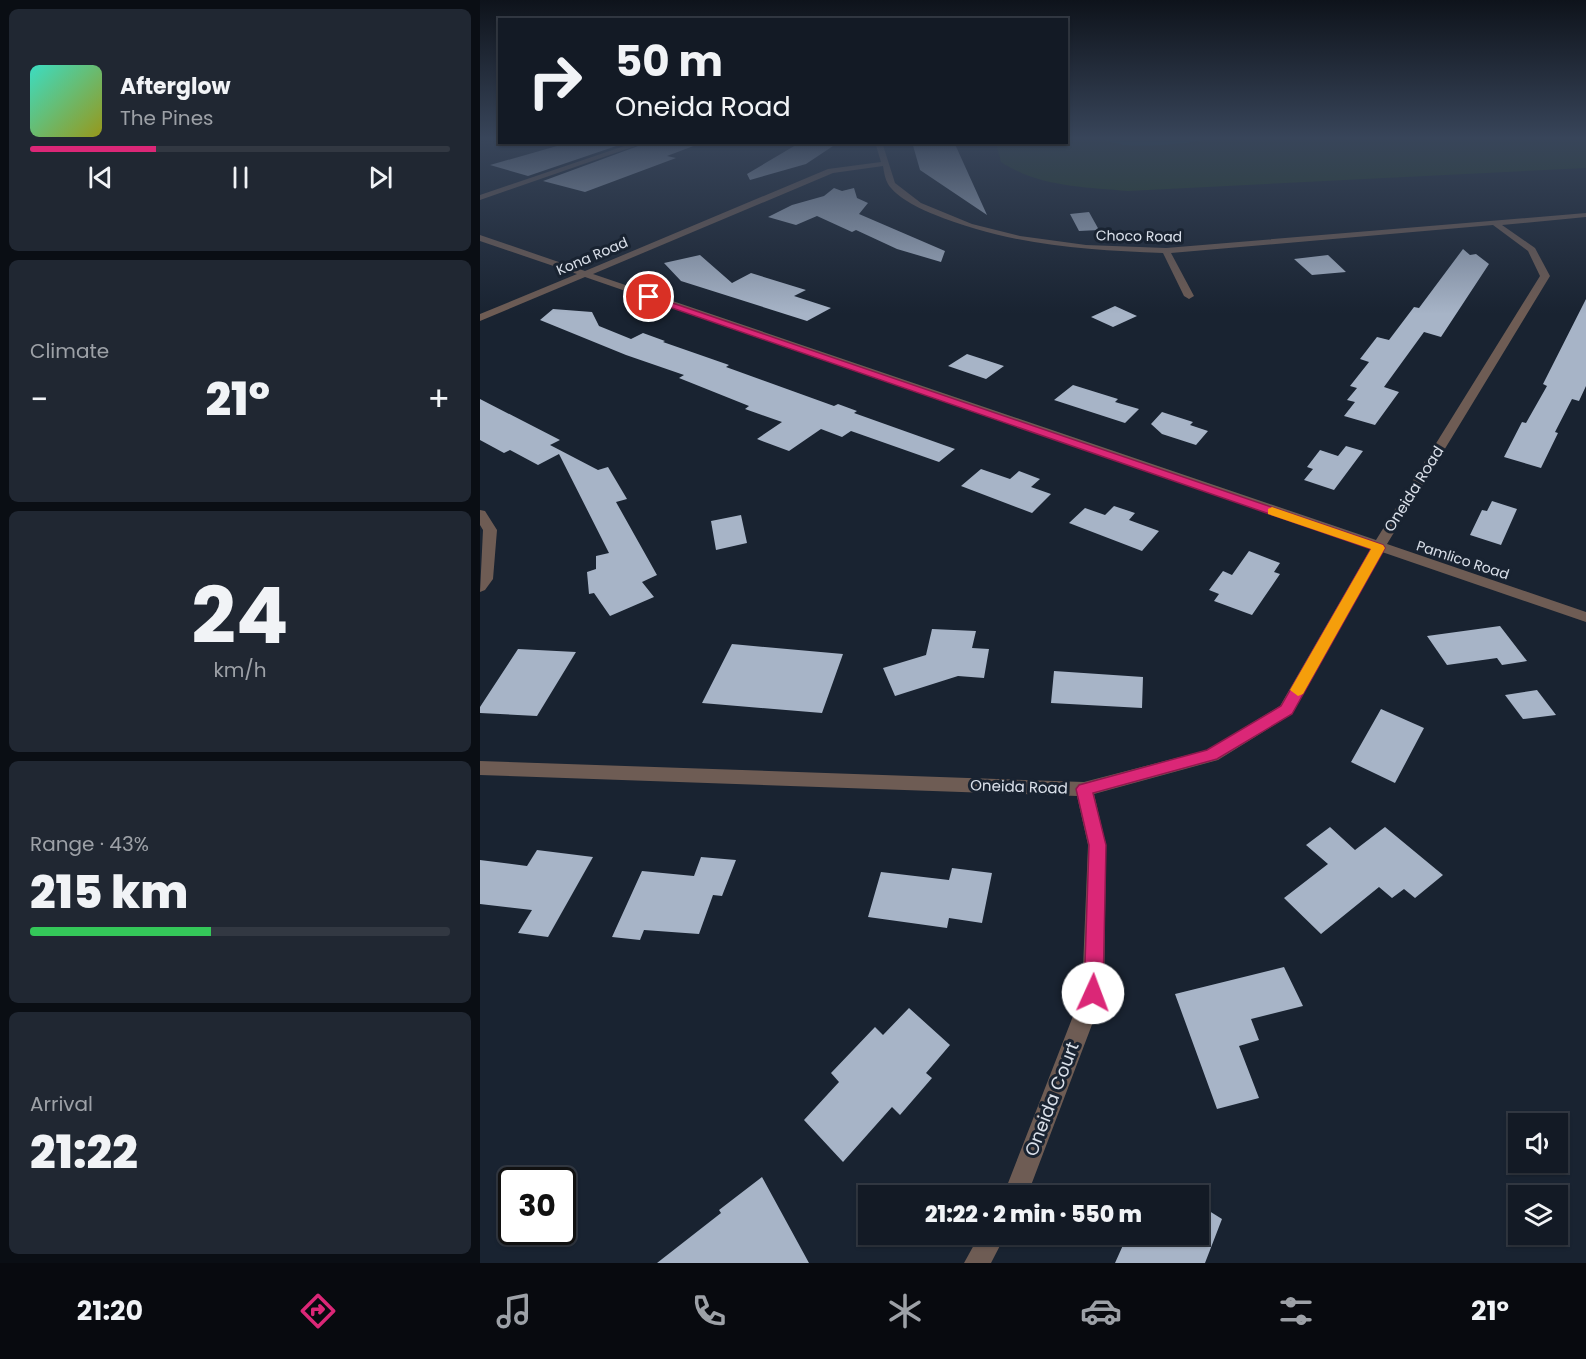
<!DOCTYPE html>
<html lang="en">
<head>
<meta charset="utf-8">
<style>
	body { margin:0; font-family:Poppins,sans-serif; background:#202732; color:#f1f3f6; height:100vh; display:flex; flex-direction:column; font-size:22px; white-space:nowrap }
	* { box-sizing:border-box; margin:0 }
	p { font-size:20px; color:#9da1a7 }
	.icon { flex:none; width:33px; height:33px; fill:none; stroke:currentColor; stroke-width:2; stroke-linecap:round; stroke-linejoin:round }
	.map { position:relative; flex:1; overflow:hidden }
	.panel { display:flex; flex-direction:column; gap:9px; padding:9px; background:#0a0e14; width:480px }
	.panel>* { flex:none }
	.guide { position:absolute; left:18px; top:18px; width:570px; height:126px; border-radius:0px; box-shadow:0 2px 4px #0004,0 0 0 2px #323842; background:#131a25; color:#f1f3f6; overflow:hidden }
	.buttons { position:absolute; left:1028px; top:1113px; display:grid; gap:12px }
	.buttons a { display:grid; place-items:center; width:60px; height:60px; border-radius:0px; background:#131a25; box-shadow:0 2px 4px #0004,0 0 0 2px #323842; font-size:30px }
	.speed { position:absolute; left:18px; top:1167px; display:flex; gap:12px; font-size:30px; font-weight:700; text-align:center }
	.speed>* { display:grid; place-content:center; width:78px; height:78px; border-radius:50%; background:#131a25; box-shadow:0 2px 4px #0004,0 0 0 2px #323842; line-height:1 }
	.speed .limit { border:3px solid #111; border-radius:9px; background:#fff; color:#111 }
	.pin { position:absolute; display:grid; place-items:center; width:51px; height:51px; color:#fff; margin:-26px; border:3px solid #fff; border-radius:50%; box-shadow:0 2px 6px #0007 }
	.me { position:absolute; width:66px; margin:-33px; rotate:2deg; stroke-linejoin:round; filter:drop-shadow(0 0 4px #0008) }
	.turn { display:flex; align-items:center; gap:21px; height:126px; padding:0 18px; font-size:27px }
	.turn .icon { width:78px; height:78px; stroke-width:2.5 }
	.turn b { display:block; font-size:42px; line-height:51px }
	.big { font-size:45px; font-weight:800; line-height:1.1 }
	.panel .tile { flex:1; display:flex; flex-direction:column; justify-content:center; gap:9px; min-width:0; padding:0 21px; border-radius:9px; background:#202732 }
	.panel .dial { align-items:center; gap:0 }
	.dial b { font-size:78px; line-height:1 }
	.song { display:flex; align-items:center; gap:18px }
	.cover { width:72px; height:72px; border-radius:9px; background:linear-gradient(135deg,hsl(170 70% 55%),hsl(60 70% 35%)) }
	.played { height:6px; border-radius:3px; background:linear-gradient(90deg,#db2777 30%,#323842 30%) }
	.keys { display:flex; justify-content:space-around; direction:ltr }
	.heat { display:flex; justify-content:space-between; align-items:center; font-size:33px; direction:ltr }
	.charge { height:9px; border-radius:4px; background:linear-gradient(90deg,#34c759 43%,#323842 0) }
	.trip { position:absolute; left:378px; top:1185px; width:351px; height:60px; border-radius:0px; background:#131a25; box-shadow:0 2px 4px #0004,0 0 0 2px #323842; font-weight:800; line-height:60px; text-align:center }
	.dock { display:flex; height:96px; justify-content:space-around; align-items:center; background:#080a0f; color:#9da1a7 }
	.dock .icon { width:42px; height:42px }
	.dock .on { color:#db2777 }
	.dock b { font-size:27px; color:#f1f3f6 }
	main { display:flex; flex:1; min-height:0 }
	.map>svg:first-child { display:block }
</style>
</head>
<body>
<main>
<section class="panel">
<div class="tile">
<div class="song"><i class="cover"></i><div><b>Afterglow</b><p>The Pines</p></div></div>
<div class="played"></div>
<div class="keys"><svg class="icon" aria-label="previous" viewBox="0 0 24 24"><path d="M18 5L8 12l10 7zM5 5v14"/></svg><svg class="icon" aria-label="pause" viewBox="0 0 24 24"><path d="M8 5v14M16 5v14"/></svg><svg class="icon" aria-label="next" viewBox="0 0 24 24"><path d="M6 5l10 7-10 7zM19 5v14"/></svg></div>
</div>
<div class="tile"><p>Climate</p>
<div class="heat"><a>−</a><b class="big">21°</b><a>+</a></div>
</div>
<div class="tile dial"><b>24</b><p>km/h</p></div>
<div class="tile"><p>Range · 43%</p><b class="big">215 km</b><div class="charge"></div></div>
<div class="tile"><p>Arrival</p><b class="big">21:22</b></div>
</section>
<div class="map">
<svg width="1106" height="1263" viewBox="0 0 1106 1263">
	<rect width="100%" height="100%" fill="#192331"/>
	<!-- green -->
	<path fill="#223c24" d="M587 138H1106V168L648 191C604 187 559 187 521 162L516 143 586 142Z"/>
	<!-- water -->
	<path fill="#114d51" d="M622 138H743C713 141 648 154 622 138Z"/>
	<!-- building -->
	<path fill="#a7b4c7" d="M91 142H148L48 176 10 165Z
		M169 142H216V145L187 156 196 158 105 192 63 181Z
		M321 142H359L326 164 270 180 267 174Z
		M432 142H474L507 215 440 170Z
		M354 188 362 191 374 188 377 198 388 203 379 214 465 251 461 262 417 249 376 230 372 232 337 216 316 225 288 217 312 205 344 196Z
		M609 212 619 230 599 231 590 214Z
		M983 249 990 255 996 254 1009 264 961 337 944 332 904 387 919 392 895 425 864 416 875 402 867 400 877 388 870 386 889 362 880 359 897 337 909 340 934 307 939 308Z
		M220 255 252 283 271 273 326 290 314 296 351 308 327 321 201 281 184 263Z
		M848 255 866 272 832 275 814 259Z
		M1106 299V386L1099 401 1092 399 1075 432 1078 433 1061 468 1024 457 1042 422 1046 423 1067 386 1063 384Z
		M635 306 657 316 633 327 611 317Z
		M73 309 112 312 119 326 151 339 163 333 185 341 183 342 249 365 246 367 354 406 358 404 377 411 374 413 475 449 459 462 371 431 362 437 341 429 309 451 277 439 302 422 265 409 269 406 199 378 204 375 146 355 60 320Z
		M487 354 524 366 506 379 468 366Z
		M593 385 638 399 635 402 659 409 645 423 574 400Z
		M0 399 80 440 70 445 118 470 128 467 147 499 136 502 177 575 162 582 174 597 130 616 114 593 109 594 107 572 116 569V556L129 553 79 454 58 465 30 450 24 453 0 440Z
		M682 412 713 422 710 425 728 431 716 445 682 434 671 424Z
		M866 446 883 451 854 490 824 480 833 469 827 467 840 450 858 456Z
		M501 469 530 479 539 471 560 479 551 487 571 494 552 513 481 486Z
		M1012 501 1037 509 1021 545 990 535 1002 510 1007 511Z
		M634 506 655 513 649 520 679 531 662 551 589 523 605 508 625 515Z
		M261 515 267 543 236 550 231 521Z
		M769 551 800 563 794 572 800 574 772 615 734 601 739 594 729 590 743 571 752 575Z
		M1020 626 1047 661 1022 665 1017 658 967 665 947 636Z
		M452 629 496 631 492 648 509 649 504 678 478 676 415 696 403 668 446 655Z
		M252 644 363 654 342 713 222 703Z
		M38 649 96 652 57 716 0 713V707Z
		M574 671 663 677 662 708 571 703Z
		M1057 690 1076 715 1043 719 1025 695Z
		M901 709 944 728 915 783 871 762Z
		M850 827 875 850 905 827 963 875 935 898 924 889 912 898 899 887 841 934 804 898 848 864 826 845Z
		M57 850 113 857 68 937 38 933 52 910 0 904V860L47 866Z
		M221 857 256 860 242 896 233 895 219 934 164 930 160 940 132 937 162 871 214 876Z
		M472 868 512 873 502 923 469 918 467 928 388 917 401 872 469 880Z
		M804 967 823 1006 771 1019 779 1040 759 1046 779 1098 737 1109 695 994Z
		M429 1008 470 1045 446 1073 452 1078 420 1115 412 1107 363 1162 324 1120 359 1082 351 1073 395 1027 403 1035Z
		M282 1177 329 1263H177L241 1213 239 1210Z
		M718 1204 742 1219 725 1263H635L648 1234H718Z"/>
	<g fill="none" stroke-linecap="round" stroke-linejoin="round">
		<!-- street -->
		<path fill="#6e5c54" fill-rule="evenodd" d="M156 142H167L0 200V195Z
			M395 142H402L415 183 441 203 492 224 540 236 606 245 686 248 1106 213V217L1022 225 1055 248 1070 276 907 544 1106 612V622L902 552 812 714 738 760 614 794 626 845 624 993 547 1196H523L602 993 608 845 597 796 0 775V761L604 782 727 750 800 706 891 548 105 277 0 321V314L97 274 0 241V235L105 271 348 169 401 162ZM403 166C404 172 405 179 408 184 416 197 440 209 453 214 528 245 604 250 683 253L704 296 709 299 714 296 691 253 1013 225 1048 251 1060 276 896 540 113 274 353 173Z
			M0 510 5 511 17 530 13 579 5 590 0 592 3 530 0 525Z
			M500 1234H526L511 1263H484Z"/>
	</g>
	<!-- sky -->
	<linearGradient id="sky" x2="0" y2="1"><stop stop-color="#0e131b"/><stop offset="0.44" stop-color="#38455a"/><stop offset="1" stop-color="#38455a" stop-opacity="0"/></linearGradient>
	<rect width="1106" height="314" fill="url(#sky)"/>
	<!-- route -->
	<path fill="#db2777" stroke="#8e194d" stroke-width="1.5" d="M166 296H172L903 545 905 548 812 714 737 759 613 793 626 845 623 993 620 1000 613 1003 607 1000 604 993 609 845 596 789 599 785 727 750 801 706 891 549 166 299Z"/>
	<!-- slow -->
	<path fill="#f59e0b" d="M792 507 903 545 905 548 823 694 818 696 810 690 891 549 788 514V509Z"/>
	<g text-anchor="middle" stroke-width="6" stroke-linejoin="round" paint-order="stroke">
		<!-- far-street labels -->
		<g font-size="14" fill="#dae0ea" stroke="#192331">
			<text transform="translate(659 236) rotate(1)" y="5">Choco Road</text>
			<text transform="translate(112 256) rotate(-23)" y="5">Kona Road</text>
			<text transform="translate(983 560) rotate(18)" y="5">Pamlico Road</text>
		</g>
		<!-- street labels -->
		<g font-size="15" fill="#dae0ea" stroke="#192331">
			<text transform="translate(934 489) rotate(-58)" y="5">Oneida Road</text>
			<text transform="translate(539 787) rotate(2)" y="5">Oneida Road</text>
		</g>
		<!-- near-street labels -->
		<g font-size="18" fill="#dae0ea" stroke="#192331">
			<text transform="translate(572 1099) rotate(-69)" y="6">Oneida Court</text>
		</g>
	</g>
</svg>
<div class="buttons">
<a><svg class="icon" aria-label="sound" viewBox="0 0 24 24"><path d="M4 9h4l5-4v14l-5-4H4zM17 9q2 3 0 6"/></svg></a>
<a><svg class="icon" aria-label="layers" viewBox="0 0 24 24"><path d="M12 4l9 5-9 5-9-5zM3 14l9 5 9-5"/></svg></a>
</div>
<div class="speed"><div class="limit">30</div></div>
<div class="pin" style="left:169px;top:297px;background:#d93025"><svg class="icon" aria-label="arrive" viewBox="0 0 24 24"><path d="M6 21V4h12l-3 4 3 4H6"/></svg></div>
<svg class="me" style="left:613px;top:993px" viewBox="-20 -20 40 40"><circle r="19" fill="#fff"/><path d="M0-13L10 11 0 6-10 11z" fill="#db2777"/></svg>
<div class="trip">21:22 · 2 min · 550 m</div>
<div class="guide">
<div class="turn"><svg class="icon" aria-label="right" viewBox="0 0 24 24"><path d="M7 20v-9h11M14 6l5 5-5 5"/></svg><div><b>50 m</b>Oneida Road</div></div>
</div>
</div>
</main>
<nav class="dock">
<b>21:20</b>
<svg class="icon on" aria-label="directions" viewBox="0 0 24 24"><path d="M12 3l9 9-9 9-9-9zM9 14v-3h6M13 9l2 2-2 2"/></svg>
<svg class="icon" aria-label="music" viewBox="0 0 24 24"><path d="M9 18V5l10-2v13"/><circle cx="6" cy="18" r="3"/><circle cx="16" cy="16" r="3"/></svg>
<svg class="icon" aria-label="phone" viewBox="0 0 24 24"><path d="M5 4h4l2 5-3 2q2 4 5 5l2-3 5 2v4C11 20 4 13 5 4z"/></svg>
<svg class="icon" aria-label="climate" viewBox="0 0 24 24"><path d="M12 3v18M4 7l16 10M4 17L20 7"/></svg>
<svg class="icon" aria-label="car" viewBox="0 0 24 24"><path d="M5 17H2v-5l4-1 3-4h7l3 4 3 1v5h-3M9 17h6M6 11h13"/><circle cx="7" cy="17" r="2"/><circle cx="17" cy="17" r="2"/></svg>
<svg class="icon" aria-label="filters" viewBox="0 0 24 24"><path d="M4 7h16M4 17h16"/><circle cx="9" cy="7" r="2"/><circle cx="15" cy="17" r="2"/></svg>
<b>21°</b>
</nav>
</body>
</html>
